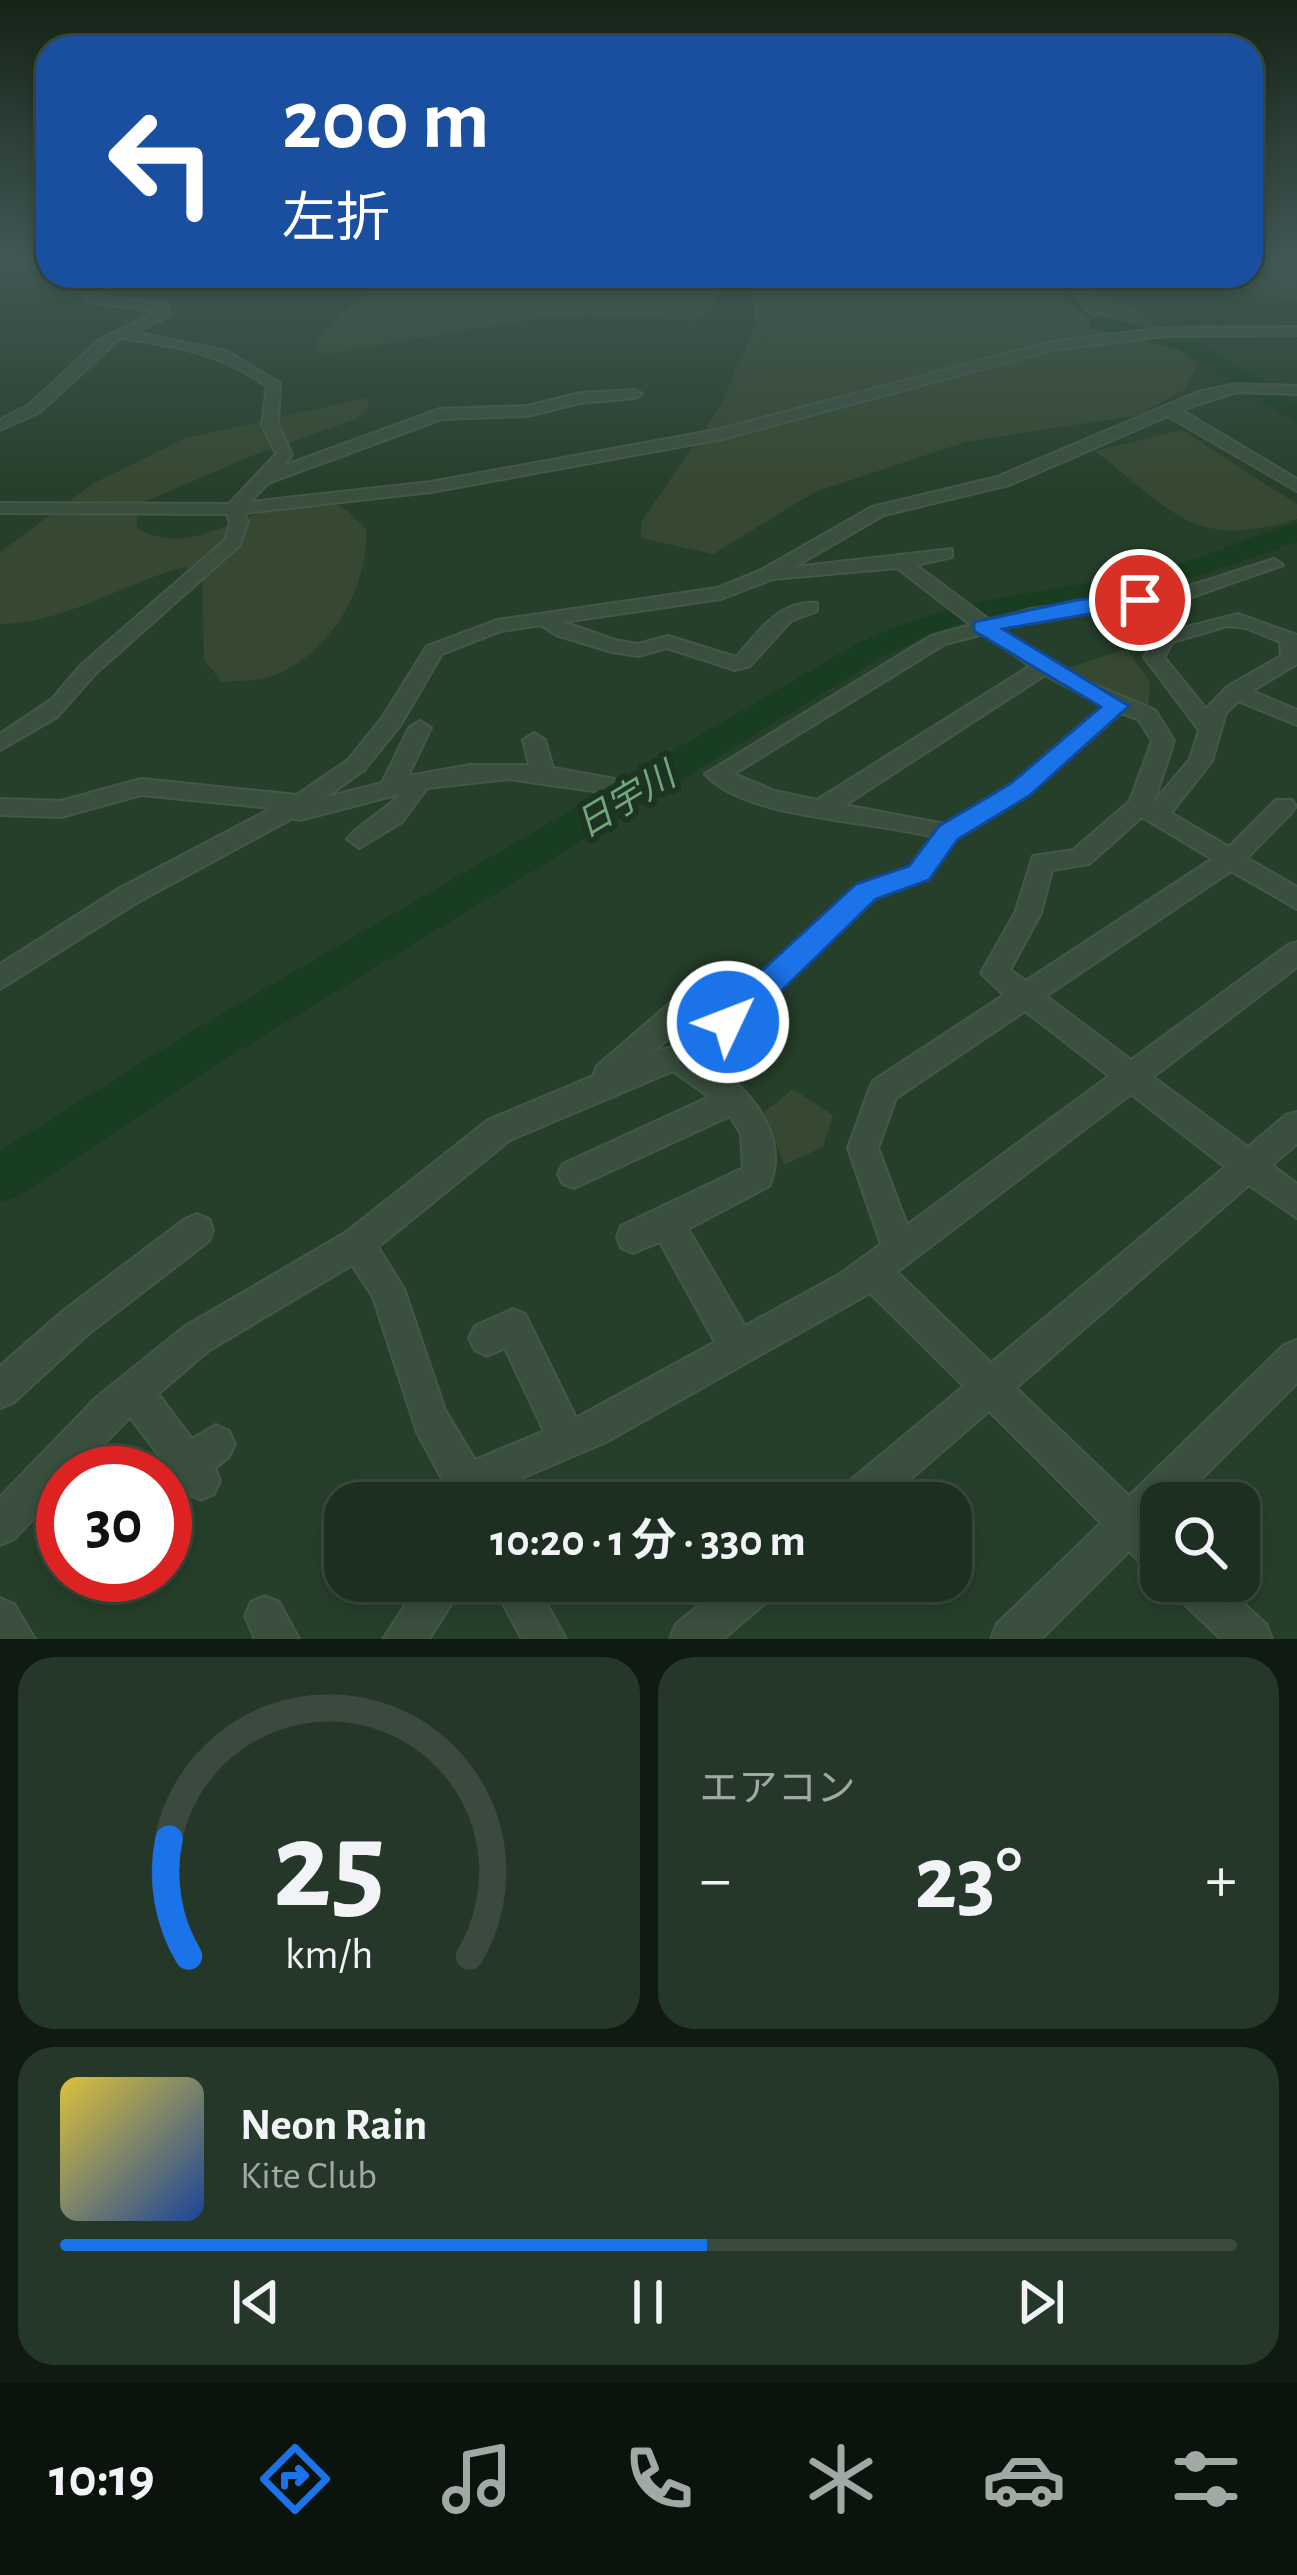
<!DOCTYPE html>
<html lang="ja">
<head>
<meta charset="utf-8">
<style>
	body { margin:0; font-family:"Alegreya Sans","Noto Sans JP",sans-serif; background:#253729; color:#f1f3f6; height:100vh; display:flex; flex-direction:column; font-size:45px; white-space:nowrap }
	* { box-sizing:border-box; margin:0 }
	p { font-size:39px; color:#a0a9a5 }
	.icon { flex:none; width:66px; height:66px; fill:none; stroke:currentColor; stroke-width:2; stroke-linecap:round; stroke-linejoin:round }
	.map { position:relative; height:1639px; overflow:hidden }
	.sheet { display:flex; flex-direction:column; gap:18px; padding:18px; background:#0f1a12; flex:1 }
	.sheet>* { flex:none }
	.hud { position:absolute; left:36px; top:36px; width:1227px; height:252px; border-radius:36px; box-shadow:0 6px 18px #0003,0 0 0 3px #3a4a3e; background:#1a4fa0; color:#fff; overflow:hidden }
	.buttons { position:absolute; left:1140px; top:1482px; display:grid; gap:24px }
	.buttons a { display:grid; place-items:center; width:120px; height:120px; border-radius:24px; background:#1c2f20; box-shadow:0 6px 18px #0003,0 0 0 3px #3a4a3e; font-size:60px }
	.speed { position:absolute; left:36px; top:1446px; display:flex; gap:24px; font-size:60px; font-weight:700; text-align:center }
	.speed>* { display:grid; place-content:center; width:156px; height:156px; border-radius:50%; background:#1c2f20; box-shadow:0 6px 18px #0003,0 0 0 3px #3a4a3e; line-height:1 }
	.speed .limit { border:18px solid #d22; background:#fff; color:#111 }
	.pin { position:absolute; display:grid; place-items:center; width:102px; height:102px; color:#fff; margin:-51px; border:6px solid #fff; border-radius:50%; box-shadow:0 3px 12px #0007 }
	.me { position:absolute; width:132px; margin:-66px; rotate:47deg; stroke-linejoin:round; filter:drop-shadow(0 0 9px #0008) }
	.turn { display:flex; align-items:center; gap:42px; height:252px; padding:0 48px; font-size:54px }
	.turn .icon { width:156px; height:156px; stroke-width:2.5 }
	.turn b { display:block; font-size:84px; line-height:102px }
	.big { font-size:90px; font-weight:700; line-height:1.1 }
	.sheet .widget { flex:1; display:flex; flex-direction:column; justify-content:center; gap:18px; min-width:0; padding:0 42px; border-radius:36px; background:#253729 }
	.sheet .dial { align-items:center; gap:0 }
	.dial svg { height:312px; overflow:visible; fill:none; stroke:#3a4a3e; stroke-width:7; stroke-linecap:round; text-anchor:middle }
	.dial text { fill:#f1f3f6; stroke:none }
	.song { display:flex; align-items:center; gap:36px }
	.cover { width:144px; height:144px; border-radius:18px; background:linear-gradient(135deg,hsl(50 70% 55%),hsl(220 70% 35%)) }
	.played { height:12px; border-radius:6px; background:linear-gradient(90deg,#1a73e8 55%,#3a4a3e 55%) }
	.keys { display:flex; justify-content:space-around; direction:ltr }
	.heat { display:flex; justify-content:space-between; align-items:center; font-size:66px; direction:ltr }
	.sheet .tiles { flex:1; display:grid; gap:18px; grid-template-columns:1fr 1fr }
	.widget:last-child { grid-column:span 2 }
	.trip { position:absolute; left:324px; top:1482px; width:648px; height:120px; border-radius:36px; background:#1c2f20; box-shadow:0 6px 18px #0003,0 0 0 3px #3a4a3e; font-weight:700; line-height:120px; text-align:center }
	.menu { display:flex; height:192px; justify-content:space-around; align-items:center; background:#0b130d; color:#a0a9a5 }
	.menu .icon { width:84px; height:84px }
	.menu .selected { color:#1a73e8 }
	.menu b { font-size:54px; color:#f1f3f6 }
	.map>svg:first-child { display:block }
</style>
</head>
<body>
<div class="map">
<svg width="1297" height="1639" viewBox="0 0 1297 1639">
	<rect width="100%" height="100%" fill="#263f2a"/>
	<!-- green -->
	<path fill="#364831" d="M1251 259 1297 261V302L1240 287 1219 276H1251Z
		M385 276H724L714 305 698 321 590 315 534 319 321 355 314 351 321 333Z
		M752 276H1056L1139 310 1196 366 1184 390 1139 415 965 442 815 492 713 554 641 538V522L720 407 755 327Z
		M365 398 370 405 356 419 254 455 137 505V528C200 567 269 482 337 505 347 509 358 521 366 529 369 585 333 650 278 674 262 681 239 681 222 682L204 660 202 583 184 567C124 583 63 624 0 624V552L94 483 183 439Z
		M1182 430 1297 504V519C1193 552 1172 510 1095 451Z
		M1126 649 1150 681 1148 709 1121 702 1065 669Z
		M793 1089 833 1115 823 1147 784 1165 764 1112Z"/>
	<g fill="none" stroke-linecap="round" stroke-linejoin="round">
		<!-- stream -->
		<path stroke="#193d20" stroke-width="3" d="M1055 276 1079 309 1099 323"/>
		<!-- river -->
		<path fill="#193d20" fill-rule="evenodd" d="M1099 316 1197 340 1297 404V423L1181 350 1091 328 1088 323Z
			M1297 523V542L1165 587 993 615 939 630 882 657 226 1059 18 1196 0 1203V1151L192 1031 858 643C964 594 1046 594 1156 570 1204 560 1249 535 1297 523Z"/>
		<defs>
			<path id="minor" d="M2 259 48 265V273L4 262Z
				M59 276H73L101 296 168 304 170 316 134 332 226 351 280 383 278 424 292 455 283 466 440 409 527 406 580 393 635 390 642 394 635 398 580 403 527 416 442 419 268 483 250 502 431 482 721 429 1051 342 1165 328 1297 327V335L1165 336 1052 350 722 439 431 492 244 513 248 522 239 546 96 673 57 717 0 750V734L52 699 81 665 225 540 230 522 227 514 0 513V503L229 504 276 454 262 424 267 387C224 353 174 346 120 338L40 412 0 430V420L29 405 99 340 158 311 92 303Z
				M1236 384 1297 386V394L1236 392 1181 410 1297 479V491L1168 416 1009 485 884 515 794 567 952 549V557L916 565 990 620 1031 609 1183 588 1274 559 1283 565 1186 599 1032 621 1002 629 1088 682 1155 710 1174 741 1154 802 1190 759 1199 730 1144 657 1159 634 1238 614 1297 635V664L1252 691 1297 710V725L1238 701 1226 713 1212 761 1171 813 1229 847 1276 800H1292L1296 806 1292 812 1247 858 1297 887V909L1231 871 1046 996 1131 1060 1288 945 1297 942V967L1153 1077 1248 1147 1286 1115 1297 1112V1144L1272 1165 1297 1184V1218L1249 1185 1016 1388 1129 1496 1284 1345 1297 1340V1383L1177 1503H1161V1519L1157 1523 1161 1527V1575L1147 1569 1129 1551 1041 1639H991L997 1624 1101 1523 989 1411 883 1503H835L840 1489 964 1386 870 1293 606 1442 489 1492 493 1503H455L417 1432 373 1297 352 1265 208 1351 158 1394 192 1439 216 1425 229 1431 235 1444 229 1457 215 1468 220 1481 214 1494 201 1500 188 1494 130 1417 76 1473H63V1487L14 1539 0 1545V1497L97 1397 184 1327 345 1233 488 1120 593 1076 597 1066 685 990C702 984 713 996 727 1006L857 885 910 867 932 837C873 820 746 820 705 774L931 636 971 625 897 568 773 579 721 599 563 622 615 640 638 644 668 636 736 657C758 633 780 599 817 603V611L791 621 750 666 735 670 667 648 638 656 612 652 556 635 541 625 501 631 442 654 399 727 364 770 326 797 382 783 409 728 420 721 431 728 408 776 470 765H529L523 740 534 733 545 740 553 768 615 779 619 785 615 791 607 793 508 779 427 788 402 822 359 848 347 839C361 821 385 812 400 794L300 820 293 818 138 902 0 989V964L120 888 272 808 141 795 61 817 0 815V799L61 801 141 779 297 795 348 760 382 718 427 646 497 620 717 588 761 570 872 507 997 477 1198 392ZM1227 626 1246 628 1280 642 1281 656 1227 687 1206 709 1164 657 1173 642ZM984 634 1030 666 817 800 775 791 734 774 945 644ZM1045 675 1103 706 1011 784 945 824 845 805ZM1121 713 1139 720 1152 741 1130 801 1073 850 1033 856 1015 913 981 973 1004 995 873 1081 869 1090 848 1148 881 1244 840 1274 745 1326 688 1229 769 1186C796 1126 728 1064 677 1046L653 1052 696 1014C710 1024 720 1036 738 1030L875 899 928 879 957 839 1027 796ZM1142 817 1212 859 1026 981 1010 970 1041 913 1052 870 1089 864ZM1025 1011 1109 1076 907 1225 878 1148 896 1098ZM673 1071 709 1097 563 1164 558 1174 563 1184 574 1188 730 1116 741 1134 743 1168 621 1226 617 1237 621 1248 633 1253 660 1242 715 1342 576 1418 525 1314 513 1309 475 1326 469 1338 475 1350 487 1356 505 1348 544 1431 475 1460 445 1410 404 1289 378 1247 510 1140ZM1131 1094 1225 1167 991 1363 897 1272Z
				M197 1214 209 1219 213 1230 209 1241 87 1335 13 1403 0 1408V1366L63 1311 185 1219Z
				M421 1581H466L429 1639H383Z
				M491 1581H534L566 1639H522Z
				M729 1581H781L775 1595 723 1639H670L676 1624Z
				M1169 1581H1219L1266 1624 1272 1639H1221L1175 1595Z
				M265 1596 279 1602 299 1639H255L245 1616 251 1602Z
				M0 1598 14 1604 35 1639H0Z"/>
		</defs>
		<!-- minor casing -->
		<use href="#minor" stroke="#435848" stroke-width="4"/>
		<!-- minor -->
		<use href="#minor" fill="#3a4f3e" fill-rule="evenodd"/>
	</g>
	<!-- sky -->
	<linearGradient id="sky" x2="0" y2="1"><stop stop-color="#152317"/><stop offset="0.53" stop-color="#415855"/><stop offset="1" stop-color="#415855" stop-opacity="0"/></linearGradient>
	<rect width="1297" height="488" fill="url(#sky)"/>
	<!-- route -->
	<path fill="#1a73e8" stroke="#114b97" stroke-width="3" d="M1140 593 1151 600 1147 604 1003 629 1129 706 1029 796 958 839 929 880 876 899 740 1031 728 1035 717 1031 712 1022 717 1012 856 884 909 866 939 826 1010 784 1101 707 974 631V622L1077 600Z"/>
	<g text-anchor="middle" stroke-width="12" stroke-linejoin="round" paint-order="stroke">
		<!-- water labels -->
		<g font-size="36" font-style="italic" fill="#70a77b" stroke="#1e3423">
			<text transform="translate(625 799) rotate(-31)" y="13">日宇川</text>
		</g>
	</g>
</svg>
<div class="buttons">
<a><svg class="icon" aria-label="search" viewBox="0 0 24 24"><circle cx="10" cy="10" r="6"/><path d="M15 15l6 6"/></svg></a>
</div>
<div class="speed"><div class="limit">30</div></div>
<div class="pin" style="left:1140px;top:600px;background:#d93025"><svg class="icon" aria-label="arrive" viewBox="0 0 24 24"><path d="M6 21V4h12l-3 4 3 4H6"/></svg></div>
<svg class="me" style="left:728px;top:1022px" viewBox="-20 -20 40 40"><circle r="17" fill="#1a73e8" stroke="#fff" stroke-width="3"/><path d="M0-11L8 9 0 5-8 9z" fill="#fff"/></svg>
<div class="trip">10:20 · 1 分 · 330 m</div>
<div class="hud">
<div class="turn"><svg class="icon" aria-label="left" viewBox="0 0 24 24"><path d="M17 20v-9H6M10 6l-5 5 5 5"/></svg><div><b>200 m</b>左折</div></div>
</div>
</div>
<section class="sheet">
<div class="tiles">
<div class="widget dial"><svg viewBox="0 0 100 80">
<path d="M14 69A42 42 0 1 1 86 69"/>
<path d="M14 69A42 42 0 0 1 9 39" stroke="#1a73e8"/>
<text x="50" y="56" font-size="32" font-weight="700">25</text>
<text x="50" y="72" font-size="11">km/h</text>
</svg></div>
<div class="widget"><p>エアコン</p>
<div class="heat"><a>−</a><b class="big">23°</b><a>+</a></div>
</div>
<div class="widget">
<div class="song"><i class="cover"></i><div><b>Neon Rain</b><p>Kite Club</p></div></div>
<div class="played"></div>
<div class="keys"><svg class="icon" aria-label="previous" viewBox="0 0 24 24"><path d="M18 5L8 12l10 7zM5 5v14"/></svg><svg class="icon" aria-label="pause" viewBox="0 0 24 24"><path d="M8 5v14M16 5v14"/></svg><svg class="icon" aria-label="next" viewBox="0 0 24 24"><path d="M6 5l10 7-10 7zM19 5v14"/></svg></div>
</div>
</div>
</section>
<nav class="menu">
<b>10:19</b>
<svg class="icon selected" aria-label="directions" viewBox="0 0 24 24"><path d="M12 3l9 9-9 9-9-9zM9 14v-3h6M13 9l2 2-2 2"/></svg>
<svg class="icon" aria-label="music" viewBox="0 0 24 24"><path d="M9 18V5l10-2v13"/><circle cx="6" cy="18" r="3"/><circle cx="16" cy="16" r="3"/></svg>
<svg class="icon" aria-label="phone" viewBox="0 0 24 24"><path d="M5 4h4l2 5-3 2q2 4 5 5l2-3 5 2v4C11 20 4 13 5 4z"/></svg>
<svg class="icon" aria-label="climate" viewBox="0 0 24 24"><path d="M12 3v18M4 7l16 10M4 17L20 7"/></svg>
<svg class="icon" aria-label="car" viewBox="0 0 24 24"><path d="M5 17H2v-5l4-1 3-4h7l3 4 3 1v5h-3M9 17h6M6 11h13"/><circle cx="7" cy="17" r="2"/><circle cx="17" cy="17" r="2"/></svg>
<svg class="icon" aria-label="filters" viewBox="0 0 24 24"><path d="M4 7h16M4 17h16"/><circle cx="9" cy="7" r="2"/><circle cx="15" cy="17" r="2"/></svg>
</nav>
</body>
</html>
